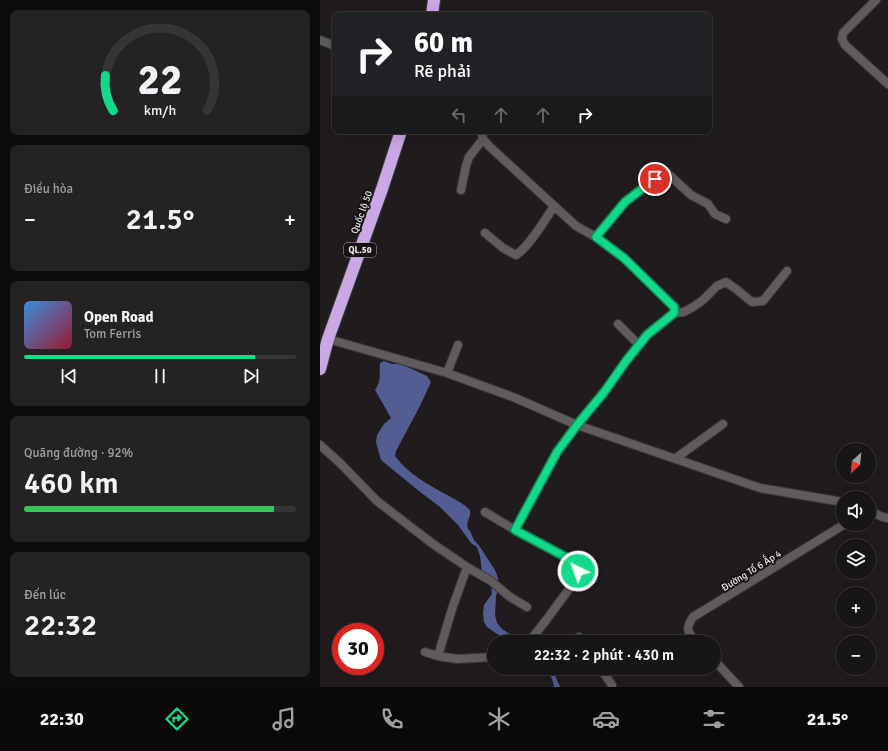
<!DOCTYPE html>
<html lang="vi">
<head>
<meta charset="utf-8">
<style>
	body { margin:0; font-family:Signika,sans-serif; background:#252223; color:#f1f3f6; height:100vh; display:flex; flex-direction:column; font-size:15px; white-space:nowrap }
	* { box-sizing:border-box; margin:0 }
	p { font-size:13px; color:#9f9fa1 }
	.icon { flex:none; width:22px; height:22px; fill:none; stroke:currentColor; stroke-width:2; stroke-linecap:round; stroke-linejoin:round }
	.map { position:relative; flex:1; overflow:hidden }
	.panel { display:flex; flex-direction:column; gap:10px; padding:10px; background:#0d0c0c; width:320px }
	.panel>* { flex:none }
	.hud { position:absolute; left:12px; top:12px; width:380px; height:122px; border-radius:8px; box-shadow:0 4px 16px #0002,0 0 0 1px #363435; background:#202124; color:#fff; overflow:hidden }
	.needle { width:26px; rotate:206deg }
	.controls { position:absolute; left:516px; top:443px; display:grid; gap:8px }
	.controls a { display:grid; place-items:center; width:40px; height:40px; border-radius:50%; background:#181516; box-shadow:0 4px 16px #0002,0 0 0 1px #363435; font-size:20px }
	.speed { position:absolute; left:12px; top:623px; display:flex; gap:8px; font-size:20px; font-weight:700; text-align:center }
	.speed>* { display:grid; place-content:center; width:52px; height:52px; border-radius:50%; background:#181516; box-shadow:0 4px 16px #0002,0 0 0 1px #363435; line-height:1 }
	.speed .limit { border:6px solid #d22; background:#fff; color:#111 }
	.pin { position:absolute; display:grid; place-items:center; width:34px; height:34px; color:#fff; margin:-17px; border:2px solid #fff; border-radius:50%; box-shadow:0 1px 4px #0007 }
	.me { position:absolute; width:44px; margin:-22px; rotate:318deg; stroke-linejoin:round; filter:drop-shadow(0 0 3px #0008) }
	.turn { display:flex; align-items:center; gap:14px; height:84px; padding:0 16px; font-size:18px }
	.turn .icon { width:52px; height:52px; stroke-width:2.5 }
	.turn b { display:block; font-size:28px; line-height:34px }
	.lanes { display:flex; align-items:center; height:38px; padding:0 16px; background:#0003; justify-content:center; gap:20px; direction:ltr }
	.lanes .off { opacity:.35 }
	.big { font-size:30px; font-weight:600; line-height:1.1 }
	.panel .widget { flex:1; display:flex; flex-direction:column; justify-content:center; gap:6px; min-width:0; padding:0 14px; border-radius:8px; background:#252223 }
	.panel .dial { align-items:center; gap:0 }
	.dial svg { height:104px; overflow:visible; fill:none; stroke:#363435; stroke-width:7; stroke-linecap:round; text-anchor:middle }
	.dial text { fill:#f1f3f6; stroke:none }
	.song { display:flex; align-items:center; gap:12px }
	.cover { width:48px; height:48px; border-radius:6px; background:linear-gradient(135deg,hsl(210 70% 55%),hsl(350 70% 35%)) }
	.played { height:4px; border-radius:2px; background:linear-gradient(90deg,#13d98a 85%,#363435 85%) }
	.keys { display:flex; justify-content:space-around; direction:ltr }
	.heat { display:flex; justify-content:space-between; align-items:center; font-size:22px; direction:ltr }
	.charge { height:6px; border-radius:3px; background:linear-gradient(90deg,#34c759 92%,#363435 0) }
	.trip { position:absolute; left:167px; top:635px; width:234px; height:40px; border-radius:20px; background:#181516; box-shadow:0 4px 16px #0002,0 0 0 1px #363435; font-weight:600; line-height:40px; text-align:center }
	.dock { display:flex; height:64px; justify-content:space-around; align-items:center; background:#0a0809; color:#9f9fa1 }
	.dock .icon { width:28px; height:28px }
	.dock .on { color:#13d98a }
	.dock b { font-size:18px; color:#f1f3f6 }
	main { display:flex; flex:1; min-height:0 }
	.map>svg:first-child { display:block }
</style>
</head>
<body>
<main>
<section class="panel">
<div class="widget dial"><svg viewBox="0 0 100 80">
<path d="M14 69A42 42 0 1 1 86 69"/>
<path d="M14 69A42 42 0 0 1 8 42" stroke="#13d98a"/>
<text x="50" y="56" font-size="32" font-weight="700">22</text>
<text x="50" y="72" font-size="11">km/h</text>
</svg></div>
<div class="widget"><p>Điều hòa</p>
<div class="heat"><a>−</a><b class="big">21.5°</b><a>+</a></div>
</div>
<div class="widget">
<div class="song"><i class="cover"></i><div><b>Open Road</b><p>Tom Ferris</p></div></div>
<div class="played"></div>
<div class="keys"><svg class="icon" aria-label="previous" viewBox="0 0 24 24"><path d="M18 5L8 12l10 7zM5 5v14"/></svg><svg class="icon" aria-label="pause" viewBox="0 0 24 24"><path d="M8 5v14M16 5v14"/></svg><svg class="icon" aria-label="next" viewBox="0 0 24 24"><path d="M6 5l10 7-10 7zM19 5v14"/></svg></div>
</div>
<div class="widget"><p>Quãng đường · 92%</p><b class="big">460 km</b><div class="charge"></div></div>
<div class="widget"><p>Đến lúc</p><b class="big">22:32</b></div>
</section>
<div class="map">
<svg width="568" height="687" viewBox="0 0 568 687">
	<rect width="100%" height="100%" fill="#201c1e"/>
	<!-- water -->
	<path fill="#535d91" d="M64 361 72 364H81L107 376 111 382 100 406 76 451 75 456C89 475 109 485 129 496 136 500 144 504 150 510V515L147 524 148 529 150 531 154 540 160 547 175 570 178 578 179 587 176 596 175 615 177 623 182 629 190 634 210 642H192L183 638 167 627 164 622 163 613 164 605 172 594 171 580 162 572 160 556 157 547 151 543 138 525 120 507 99 491 61 460 56 442 57 435 64 424 71 418 55 390C62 379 59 375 60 363Z
		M228 668H232L240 687H234L233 682Z"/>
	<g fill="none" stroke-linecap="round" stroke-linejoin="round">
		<defs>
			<path id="minor" d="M556 0 523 33 522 39 525 45 568 84
				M0 40 15 46
				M161 131 163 139 169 146 256 226 276 237 304 258 355 307 354 313 327 335 306 361 285 391 257 425 237 452 195 530
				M141 190 146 166 149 157 163 139
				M165 233 183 248 196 255C209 247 225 220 234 206
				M276 237 305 202 345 171 371 195 388 204 395 214 406 219
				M354 313 364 312 373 307 383 300 397 286 406 282 416 289 432 302 443 301 467 271
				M298 324 319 345
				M8 339 127 373 193 397 257 425 440 488 523 502
				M127 373 138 345
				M0 445 20 463 57 501 113 544 147 567 132 609 118 656
				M356 458 403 424
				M549 511 563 517 568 518
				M165 512 195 530 255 562 258 571 257 578 227 619 209 642
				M147 567 171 581 190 597 207 607
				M259 637 262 642
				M377 642C367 632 365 629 373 617L525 524
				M105 652 118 656 137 659 174 657
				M394 660 419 687
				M280 668 292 685
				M326 669 327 668"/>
			<path id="highway" d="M112 15 114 0
				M0 369 8 339 62 189 81 131"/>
		</defs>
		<!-- minor casing -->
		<use href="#minor" stroke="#3b3839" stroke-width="10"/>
		<!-- highway casing -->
		<use href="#highway" stroke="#3b3839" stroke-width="14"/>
		<!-- minor -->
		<use href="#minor" stroke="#605b5d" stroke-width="8"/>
		<!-- highway -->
		<use href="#highway" stroke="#caa7e5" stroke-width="12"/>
	</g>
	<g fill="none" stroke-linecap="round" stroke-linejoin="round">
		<defs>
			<path id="route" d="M258 571 255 562 195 530 237 452 257 425 285 391 306 361 327 335 354 313V307L304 258 276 237 305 202 335 179"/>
		</defs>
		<!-- route casing -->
		<use href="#route" stroke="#0c8d5a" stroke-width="10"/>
		<!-- route -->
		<use href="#route" stroke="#13d98a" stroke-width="7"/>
	</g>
	<g text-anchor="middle" stroke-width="4" stroke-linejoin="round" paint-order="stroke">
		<!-- shield labels -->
		<rect fill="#171315" stroke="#aba7a9" stroke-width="1" x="24" y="243" width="32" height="14" rx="3"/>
		<g font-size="9" font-weight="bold" fill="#eae7e8">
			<text x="40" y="253">QL.50</text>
		</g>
		<!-- street labels -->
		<g font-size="10" fill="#eae7e8" stroke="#171315">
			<text transform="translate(41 212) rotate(-70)" y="4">Quốc lộ 50</text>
			<text transform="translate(431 570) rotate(-32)" y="4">Đường Tổ 6 Ấp 4</text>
		</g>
	</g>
</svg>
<div class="controls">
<a><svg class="needle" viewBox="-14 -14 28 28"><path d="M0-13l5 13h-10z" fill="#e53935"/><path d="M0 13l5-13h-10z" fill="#9f9fa1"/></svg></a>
<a><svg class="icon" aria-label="sound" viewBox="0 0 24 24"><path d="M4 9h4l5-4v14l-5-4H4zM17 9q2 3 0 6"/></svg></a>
<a><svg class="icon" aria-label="layers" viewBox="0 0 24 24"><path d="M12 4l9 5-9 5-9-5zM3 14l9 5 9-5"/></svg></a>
<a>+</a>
<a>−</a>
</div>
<div class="speed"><div class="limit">30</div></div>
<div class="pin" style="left:335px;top:179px;background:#d93025"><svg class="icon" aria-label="arrive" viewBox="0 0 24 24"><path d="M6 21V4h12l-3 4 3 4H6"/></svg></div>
<svg class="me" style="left:258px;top:571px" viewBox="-20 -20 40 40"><circle r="17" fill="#13d98a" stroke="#fff" stroke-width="3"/><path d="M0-11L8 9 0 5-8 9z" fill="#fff"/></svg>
<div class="trip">22:32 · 2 phút · 430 m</div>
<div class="hud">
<div class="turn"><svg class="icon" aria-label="right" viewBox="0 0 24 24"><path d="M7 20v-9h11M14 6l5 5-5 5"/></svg><div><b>60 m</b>Rẽ phải</div></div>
<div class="lanes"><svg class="icon off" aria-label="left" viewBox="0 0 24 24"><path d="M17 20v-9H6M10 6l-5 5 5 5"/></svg><svg class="icon off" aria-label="ahead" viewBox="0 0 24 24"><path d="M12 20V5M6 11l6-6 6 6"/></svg><svg class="icon off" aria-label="ahead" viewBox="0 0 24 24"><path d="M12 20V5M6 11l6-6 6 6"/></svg><svg class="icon" aria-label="right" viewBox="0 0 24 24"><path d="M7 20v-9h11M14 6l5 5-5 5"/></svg></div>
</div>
</div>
</main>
<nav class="dock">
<b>22:30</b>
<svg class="icon on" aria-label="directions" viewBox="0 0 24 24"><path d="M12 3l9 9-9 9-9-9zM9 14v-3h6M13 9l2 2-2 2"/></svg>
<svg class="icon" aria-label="music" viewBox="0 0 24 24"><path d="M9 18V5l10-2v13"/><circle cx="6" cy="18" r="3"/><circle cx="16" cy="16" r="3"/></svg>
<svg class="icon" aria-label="phone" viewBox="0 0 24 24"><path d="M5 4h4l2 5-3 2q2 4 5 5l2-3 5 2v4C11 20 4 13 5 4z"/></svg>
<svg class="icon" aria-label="climate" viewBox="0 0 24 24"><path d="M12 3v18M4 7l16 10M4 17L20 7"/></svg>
<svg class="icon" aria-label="car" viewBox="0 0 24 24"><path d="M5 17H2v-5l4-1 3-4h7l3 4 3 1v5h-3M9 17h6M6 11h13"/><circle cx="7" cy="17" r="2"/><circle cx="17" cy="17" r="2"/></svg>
<svg class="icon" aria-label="filters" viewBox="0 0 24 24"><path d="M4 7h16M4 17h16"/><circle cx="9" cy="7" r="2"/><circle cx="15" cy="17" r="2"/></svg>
<b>21.5°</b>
</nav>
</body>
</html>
